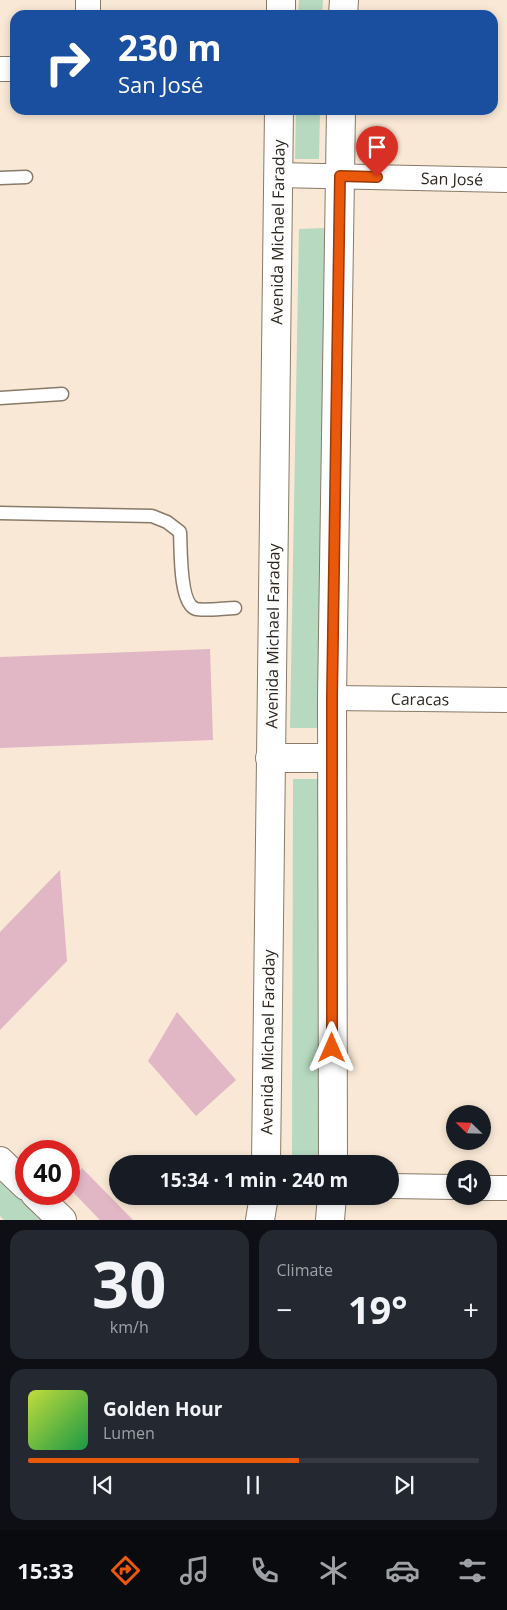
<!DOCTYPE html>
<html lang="en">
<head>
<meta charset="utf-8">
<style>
	body { margin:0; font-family:"Open Sans",sans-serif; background:#242831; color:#f1f3f6; height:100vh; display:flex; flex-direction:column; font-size:19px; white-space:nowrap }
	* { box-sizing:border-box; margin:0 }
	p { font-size:16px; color:#9ea1a6 }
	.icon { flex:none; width:28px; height:28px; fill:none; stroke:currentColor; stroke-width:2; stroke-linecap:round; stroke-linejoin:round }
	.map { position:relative; height:1220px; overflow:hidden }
	.side { display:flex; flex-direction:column; gap:10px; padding:10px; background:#0d0f14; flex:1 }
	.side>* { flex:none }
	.hud { position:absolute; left:10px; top:10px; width:488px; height:105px; border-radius:15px; box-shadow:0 2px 8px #0003; background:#1a4fa0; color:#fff; overflow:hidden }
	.needle { width:32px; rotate:293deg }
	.buttons { position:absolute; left:446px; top:1105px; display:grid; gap:10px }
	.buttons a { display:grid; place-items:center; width:45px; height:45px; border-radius:50%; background:#171b24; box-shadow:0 2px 8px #0003; font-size:25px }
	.speed { position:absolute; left:15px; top:1140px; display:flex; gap:10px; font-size:25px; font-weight:700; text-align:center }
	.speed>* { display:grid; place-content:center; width:65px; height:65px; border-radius:50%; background:#171b24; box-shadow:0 2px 8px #0003; line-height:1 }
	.speed .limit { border:8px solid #d22; background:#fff; color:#111 }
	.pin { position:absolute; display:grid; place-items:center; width:42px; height:42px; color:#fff; margin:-51px -21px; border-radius:50% 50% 50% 0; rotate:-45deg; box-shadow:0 0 5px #0007 }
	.pin .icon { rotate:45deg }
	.me { position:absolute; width:55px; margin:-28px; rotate:0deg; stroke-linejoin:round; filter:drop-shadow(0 0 4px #0008) }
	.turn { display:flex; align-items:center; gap:18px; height:105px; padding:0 25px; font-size:22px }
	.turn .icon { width:65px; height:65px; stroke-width:2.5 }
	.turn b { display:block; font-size:35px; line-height:42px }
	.big { font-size:38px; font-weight:700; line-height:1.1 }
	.side .card { flex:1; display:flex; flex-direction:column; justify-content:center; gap:8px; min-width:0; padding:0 18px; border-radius:15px; background:#242831 }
	.side .dial { align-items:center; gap:0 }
	.dial b { font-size:65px; line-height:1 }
	.song { display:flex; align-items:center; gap:15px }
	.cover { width:60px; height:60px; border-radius:8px; background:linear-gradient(135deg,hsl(70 70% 55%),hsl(140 70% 35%)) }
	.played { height:5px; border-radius:2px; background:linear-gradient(90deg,#ea580c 60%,#363941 60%) }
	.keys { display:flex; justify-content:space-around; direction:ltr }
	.heat { display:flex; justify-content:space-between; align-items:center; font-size:28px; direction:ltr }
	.side .tiles { flex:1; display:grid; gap:10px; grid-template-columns:1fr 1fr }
	.card:last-child { grid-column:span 2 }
	.trip { position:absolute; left:109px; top:1155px; width:290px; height:50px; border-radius:25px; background:#171b24; box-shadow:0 2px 8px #0003; font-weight:700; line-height:50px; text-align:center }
	.menu { display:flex; height:80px; justify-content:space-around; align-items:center; background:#090b0e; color:#9ea1a6 }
	.menu .icon { width:35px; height:35px }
	.menu .active { color:#ea580c }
	.menu b { font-size:22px; color:#f1f3f6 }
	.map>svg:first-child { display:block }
</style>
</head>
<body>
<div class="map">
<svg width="507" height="1220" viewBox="0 0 507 1220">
	<rect width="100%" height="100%" fill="#f9e8d5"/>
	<!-- green -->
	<path fill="#b6d9c0" d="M299 0H323L322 15H298Z
		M296 110H320L319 159H295Z
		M326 228 320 728H290L299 229Z
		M293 779H319L318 1163 292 1162Z
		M0 1173 48 1220H4L0 1216Z"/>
	<!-- building -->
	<path fill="#e1b7c6" d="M210 649 213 740 0 748V657Z
		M60 870 67 961 0 1030V932Z
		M177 1012 236 1080 196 1116 148 1061Z
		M82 1168 133 1220H100L69 1188V1181Z"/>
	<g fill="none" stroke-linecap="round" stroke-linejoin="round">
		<defs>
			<path id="service" d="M0 178 26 177
				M0 398 62 394
				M0 513 152 516 167 522 180 532C181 548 179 604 196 609 204 611 226 608 235 608"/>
			<g id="minor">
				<path d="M88 0V15"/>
				<path d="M0 69H15"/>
				<path id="s1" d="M277 175 507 180"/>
				<path id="s2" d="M332 698 507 700"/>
				<path d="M390 1186 455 1187"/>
				<path d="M482 1188H507"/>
			</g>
			<g id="tertiary">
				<path d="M281 15V0"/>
				<path d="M343 15 344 0"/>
				<path d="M270 758H332"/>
				<path id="s3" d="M266 1164 279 110"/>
				<path d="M333 1164 332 698 341 110"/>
				<path d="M260 1220 264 1196"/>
				<path d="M330 1220 332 1196"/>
			</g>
			<path id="secondary" d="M0 1161 26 1186
				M35 1194 62 1220"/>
		</defs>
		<!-- service casing -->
		<use href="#service" stroke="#897a69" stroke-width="15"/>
		<!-- minor casing -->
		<use href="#minor" stroke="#897a69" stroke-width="26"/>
		<!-- tertiary casing -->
		<use href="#tertiary" stroke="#897a69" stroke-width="30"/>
		<!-- secondary casing -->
		<use href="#secondary" stroke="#897a69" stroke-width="30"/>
		<!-- service -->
		<use href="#service" stroke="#fff" stroke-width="12"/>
		<!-- minor -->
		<use href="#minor" stroke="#fff" stroke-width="24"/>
		<!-- tertiary -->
		<use href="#tertiary" stroke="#fff" stroke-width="28"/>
		<!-- secondary -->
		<use href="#secondary" stroke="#fff" stroke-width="28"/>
	</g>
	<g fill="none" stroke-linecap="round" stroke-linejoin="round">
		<defs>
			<path id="route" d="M332 1048V698L340 176 377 177"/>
		</defs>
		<!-- route casing -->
		<use href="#route" stroke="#983908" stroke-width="12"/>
		<!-- route -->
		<use href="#route" stroke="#ea580c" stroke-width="9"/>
	</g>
	<g text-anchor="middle" stroke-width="4.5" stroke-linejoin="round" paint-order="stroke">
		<!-- street labels -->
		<g font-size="16" fill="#2c261f" stroke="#fef7ef">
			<text dy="6" stroke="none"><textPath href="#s1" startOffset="175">San José</textPath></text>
			<text dy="6" stroke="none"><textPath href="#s3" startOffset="932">Avenida Michael Faraday</textPath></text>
			<text dy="6" stroke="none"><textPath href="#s3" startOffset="528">Avenida Michael Faraday</textPath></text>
			<text dy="6" stroke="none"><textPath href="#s2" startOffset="88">Caracas</textPath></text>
			<text dy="6" stroke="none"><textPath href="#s3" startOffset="122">Avenida Michael Faraday</textPath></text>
		</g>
	</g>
</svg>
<div class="buttons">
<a><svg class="needle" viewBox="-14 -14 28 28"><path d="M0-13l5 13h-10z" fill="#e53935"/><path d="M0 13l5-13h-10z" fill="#9ea1a6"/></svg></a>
<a><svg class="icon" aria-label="sound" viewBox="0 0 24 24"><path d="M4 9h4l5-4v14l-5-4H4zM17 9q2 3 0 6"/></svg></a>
</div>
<div class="speed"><div class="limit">40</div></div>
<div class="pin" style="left:377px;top:177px;background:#d93025"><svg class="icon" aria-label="arrive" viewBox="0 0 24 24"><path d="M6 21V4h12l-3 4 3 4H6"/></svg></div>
<svg class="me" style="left:332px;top:1048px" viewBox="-20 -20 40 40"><path d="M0-17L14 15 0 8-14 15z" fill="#ea580c" stroke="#fff" stroke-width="4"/></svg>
<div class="trip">15:34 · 1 min · 240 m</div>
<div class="hud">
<div class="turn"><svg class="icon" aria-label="right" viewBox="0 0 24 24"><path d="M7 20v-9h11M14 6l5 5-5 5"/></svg><div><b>230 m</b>San José</div></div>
</div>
</div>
<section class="side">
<div class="tiles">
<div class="card dial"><b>30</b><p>km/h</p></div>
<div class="card"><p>Climate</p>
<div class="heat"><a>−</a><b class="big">19°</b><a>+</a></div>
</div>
<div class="card">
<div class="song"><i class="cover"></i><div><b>Golden Hour</b><p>Lumen</p></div></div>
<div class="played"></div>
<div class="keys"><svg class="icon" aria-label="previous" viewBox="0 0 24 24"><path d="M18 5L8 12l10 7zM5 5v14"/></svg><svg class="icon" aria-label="pause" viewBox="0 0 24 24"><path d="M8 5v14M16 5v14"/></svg><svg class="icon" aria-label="next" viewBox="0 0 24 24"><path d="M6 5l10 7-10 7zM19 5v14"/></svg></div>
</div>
</div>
</section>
<nav class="menu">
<b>15:33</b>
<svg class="icon active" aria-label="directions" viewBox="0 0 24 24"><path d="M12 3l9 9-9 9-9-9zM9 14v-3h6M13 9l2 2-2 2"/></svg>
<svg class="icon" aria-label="music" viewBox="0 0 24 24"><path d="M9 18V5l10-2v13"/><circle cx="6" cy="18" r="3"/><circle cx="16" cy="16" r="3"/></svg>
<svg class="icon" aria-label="phone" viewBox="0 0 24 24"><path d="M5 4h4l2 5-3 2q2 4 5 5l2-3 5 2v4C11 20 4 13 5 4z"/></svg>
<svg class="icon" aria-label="climate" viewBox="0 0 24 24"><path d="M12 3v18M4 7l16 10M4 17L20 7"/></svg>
<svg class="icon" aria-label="car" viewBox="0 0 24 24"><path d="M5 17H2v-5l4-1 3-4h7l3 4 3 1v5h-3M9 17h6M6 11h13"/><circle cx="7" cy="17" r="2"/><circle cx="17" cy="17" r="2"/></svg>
<svg class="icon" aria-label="filters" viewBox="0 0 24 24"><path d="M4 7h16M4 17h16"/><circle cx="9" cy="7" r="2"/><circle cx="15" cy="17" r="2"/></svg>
</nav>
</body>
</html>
